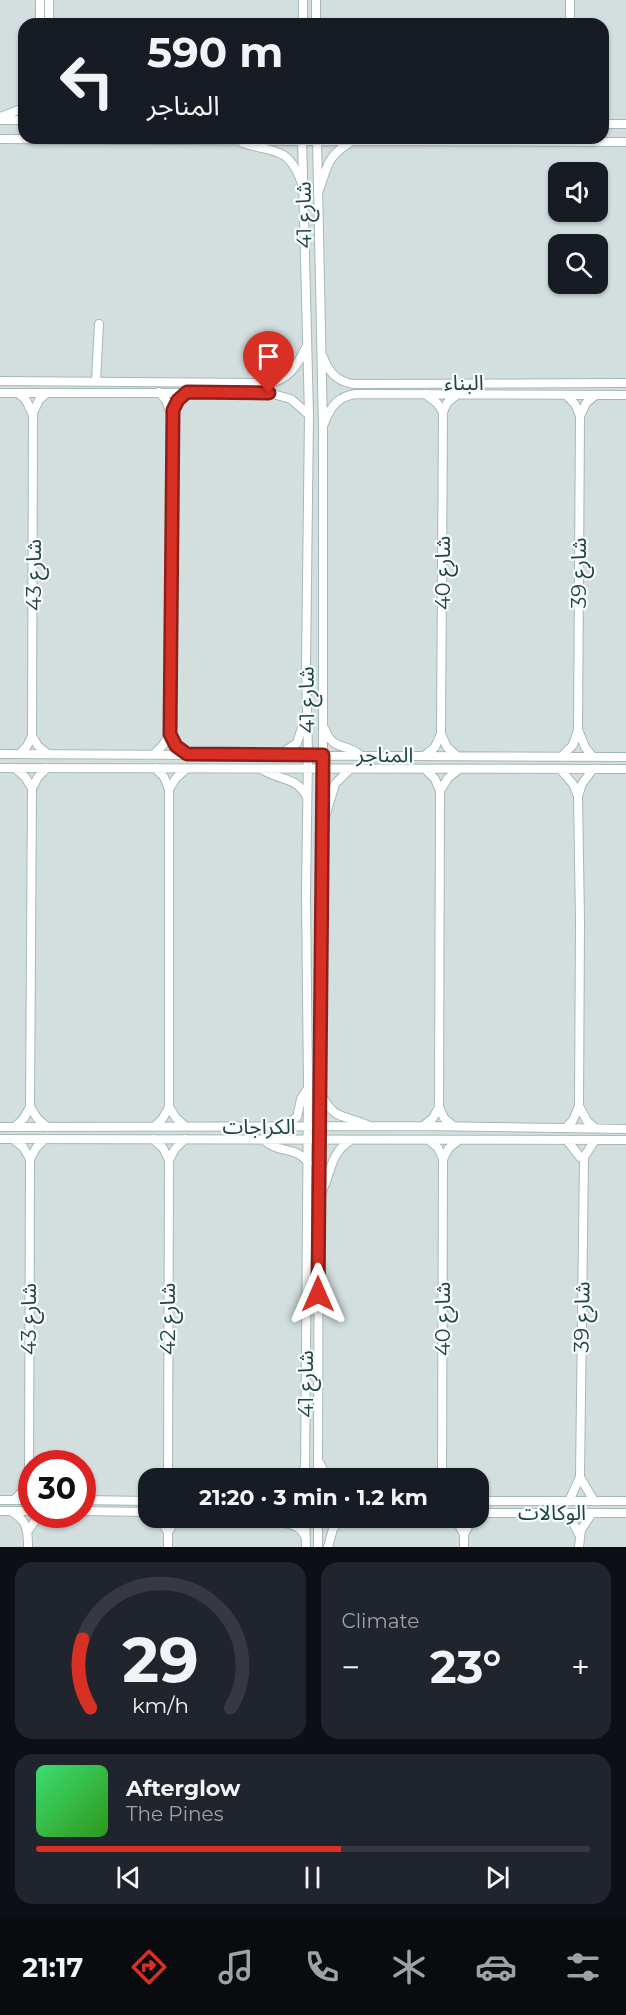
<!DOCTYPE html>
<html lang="en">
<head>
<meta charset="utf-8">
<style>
	body { margin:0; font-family:Montserrat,"Noto Sans Arabic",sans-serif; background:#20242c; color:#f1f3f6; height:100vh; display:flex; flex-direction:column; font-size:22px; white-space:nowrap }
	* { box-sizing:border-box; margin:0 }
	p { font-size:20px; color:#9ea1a6 }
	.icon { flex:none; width:33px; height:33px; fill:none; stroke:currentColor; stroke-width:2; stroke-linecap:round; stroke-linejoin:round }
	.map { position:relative; height:1547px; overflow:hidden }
	.sheet { display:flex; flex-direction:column; gap:15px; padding:15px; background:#0d0f14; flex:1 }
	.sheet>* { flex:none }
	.hud { position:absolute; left:18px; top:18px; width:591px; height:126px; border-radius:18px; box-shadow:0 2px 4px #0004; background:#171b24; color:#f1f3f6; overflow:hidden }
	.fabs { position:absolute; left:548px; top:162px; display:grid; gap:12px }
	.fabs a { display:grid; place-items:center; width:60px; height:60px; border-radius:12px; background:#171b24; box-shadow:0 2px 4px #0004; font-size:30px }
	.speed { position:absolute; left:18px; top:1450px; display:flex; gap:12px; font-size:30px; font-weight:700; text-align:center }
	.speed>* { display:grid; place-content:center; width:78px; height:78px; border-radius:50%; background:#171b24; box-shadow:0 2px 4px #0004; line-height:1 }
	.speed .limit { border:9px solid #d22; background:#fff; color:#111 }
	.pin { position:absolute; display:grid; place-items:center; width:51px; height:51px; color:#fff; margin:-62px -26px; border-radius:50% 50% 50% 0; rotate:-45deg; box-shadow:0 0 6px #0007 }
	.pin .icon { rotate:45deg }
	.me { position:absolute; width:66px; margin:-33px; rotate:0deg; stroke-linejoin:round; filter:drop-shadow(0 0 4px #0008) }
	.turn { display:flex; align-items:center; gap:21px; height:126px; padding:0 30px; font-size:27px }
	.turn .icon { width:78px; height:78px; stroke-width:2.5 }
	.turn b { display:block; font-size:42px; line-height:51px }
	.big { font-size:45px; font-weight:700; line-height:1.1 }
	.sheet .widget { flex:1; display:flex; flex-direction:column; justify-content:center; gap:9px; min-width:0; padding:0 21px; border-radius:18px; background:#20242c }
	.sheet .dial { align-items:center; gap:0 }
	.dial svg { height:156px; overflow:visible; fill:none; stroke:#363941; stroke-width:7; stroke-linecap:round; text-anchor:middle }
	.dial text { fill:#f1f3f6; stroke:none }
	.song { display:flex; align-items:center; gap:18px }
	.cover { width:72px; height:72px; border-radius:9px; background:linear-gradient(135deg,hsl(140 70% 55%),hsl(110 70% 35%)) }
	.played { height:6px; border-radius:3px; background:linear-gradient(90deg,#d93025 55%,#363941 55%) }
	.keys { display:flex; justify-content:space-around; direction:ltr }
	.heat { display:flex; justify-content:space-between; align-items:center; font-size:33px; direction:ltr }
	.sheet .tiles { flex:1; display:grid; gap:15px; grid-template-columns:1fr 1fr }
	.widget:last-child { grid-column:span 2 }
	.trip { position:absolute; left:138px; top:1468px; width:351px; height:60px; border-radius:18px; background:#171b24; box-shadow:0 2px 4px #0004; font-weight:700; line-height:60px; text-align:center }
	.menu { display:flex; height:96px; justify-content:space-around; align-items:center; background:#090b0e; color:#9ea1a6 }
	.menu .icon { width:42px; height:42px }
	.menu .current { color:#d93025 }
	.menu b { font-size:27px; color:#f1f3f6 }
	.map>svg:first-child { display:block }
</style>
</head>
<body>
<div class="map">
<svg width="626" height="1547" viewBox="0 0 626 1547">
	<rect width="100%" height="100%" fill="#e4efed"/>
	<!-- built -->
	<path fill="#d2dfde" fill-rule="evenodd" d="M0 0H626V1547H0ZM24 24H603V138H24ZM558 172H597V212H558ZM558 244H597V284H558ZM32 1464H82V1515H32ZM148 1479H478V1518H148Z"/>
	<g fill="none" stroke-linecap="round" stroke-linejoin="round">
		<defs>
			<path id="minor" d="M303 0V24
				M570 0V24
				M40 24V0
				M49 24V0
				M316 24V0
				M0 117 24 108
				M0 120H24
				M603 124H626
				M302 138 309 415 306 666 308 754 306 893 308 1087 305 1479
				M317 138 323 428V872L319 1090 318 1479
				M0 139C209 140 417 142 626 142
				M243 143C274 153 288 146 301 181
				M318 192C328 168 325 158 349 143
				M323 357C329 372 336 381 353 384L626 383
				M0 381 269 383C288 380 297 366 305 349
				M96 381 99 324
				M159 392 166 400 171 414
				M0 393H269L291 399 309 415
				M18 393 26 400 33 415 32 736 27 746 20 754
				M425 394 437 403 443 412
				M566 395 575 404 580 416
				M33 413 39 400 47 393
				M324 424C330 407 338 396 356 394L626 395
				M325 729C332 750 344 743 359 754
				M579 732 585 747 592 756
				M170 734 176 746 186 753
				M32 736 38 746 48 754
				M282 753 297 743 306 715
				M0 754 626 757
				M154 754 163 745 170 734 172 415 178 400 187 392
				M424 756 435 747 441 734
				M457 756 447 747 441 734 443 412 447 403 458 394
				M562 756 573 745 578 730 580 416 586 403 596 395
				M0 768 626 769
				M15 768 25 777 32 788
				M425 769 435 779 440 791 439 1107 444 1118 453 1126
				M560 769 573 784 578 796
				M263 770C280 781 296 776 307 797
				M169 789 176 778 186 769
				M440 791 448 778 458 770
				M325 817 335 784 350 769
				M320 1093C336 1122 341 1113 367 1125
				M579 1106 587 1121 595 1128
				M30 1107 37 1118 47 1127
				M169 1107 176 1118 185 1126
				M286 1125 297 1117 301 1099 308 1088
				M423 1126 433 1118 439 1107
				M0 1127 423 1126 626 1129
				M15 1127 24 1118 30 1107 32 788 38 777 47 768
				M154 1127 163 1118 169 1107V789L164 777 155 768
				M566 1128 573 1120 579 1106 580 921 578 796 582 784 593 769
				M0 1139 626 1140
				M153 1139 163 1148 169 1160 168 1479
				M14 1140 23 1147 30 1159
				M264 1140C279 1154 297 1146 308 1163
				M429 1140 438 1148 443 1159 442 1479
				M567 1140 580 1157H584
				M443 1159 449 1148 459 1140
				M169 1160 175 1149 185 1139
				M319 1196C333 1175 327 1155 351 1140
				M319 1462 328 1479
				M580 1477 594 1501
				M299 1479 301 1473 305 1468
				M32 1485 29 1480 30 1159 36 1148 45 1139
				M0 1500H32
				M14 1500 23 1491 29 1480
				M82 1500 148 1501
				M478 1501H626
				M569 1501 580 1477 584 1157 595 1140
				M0 1511H32
				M11 1511C27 1521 28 1529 28 1547
				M82 1511 148 1512
				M478 1513H626
				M564 1513 572 1521 580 1536
				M159 1518 168 1532V1547
				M270 1518C283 1526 297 1520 305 1536
				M305 1518 306 1547
				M318 1518V1547
				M455 1518 464 1534
				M28 1531 39 1515
				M168 1532 177 1518
				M328 1547 333 1529 341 1518
				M464 1547V1534L473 1518
				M579 1547 581 1530 592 1513"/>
		</defs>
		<!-- minor casing -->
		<use href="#minor" stroke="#a6b8b7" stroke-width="10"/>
		<!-- minor -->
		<use href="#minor" stroke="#fff" stroke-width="8"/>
	</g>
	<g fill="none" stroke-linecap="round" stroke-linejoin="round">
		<defs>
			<path id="route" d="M269 393 187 392 178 400 173 410 170 734 176 746 187 754 323 755 318 1294"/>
		</defs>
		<!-- route casing -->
		<use href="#route" stroke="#8d1f18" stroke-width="15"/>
		<!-- route -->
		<use href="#route" stroke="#d93025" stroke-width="10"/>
	</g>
	<g text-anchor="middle" stroke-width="4.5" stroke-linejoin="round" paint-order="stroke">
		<!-- street labels -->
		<g font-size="21" fill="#214343" stroke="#f6fbfa">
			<text transform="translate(304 215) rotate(-91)" y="7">شارع 41</text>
			<text x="464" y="390">البناء</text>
			<text transform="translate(443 573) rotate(-90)" y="7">شارع 40</text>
			<text transform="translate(579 573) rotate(-90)" y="7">شارع 39</text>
			<text transform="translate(34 575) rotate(-90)" y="7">شارع 43</text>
			<text transform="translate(307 700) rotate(-91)" y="7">شارع 41</text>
			<text transform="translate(385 755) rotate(1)" y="7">المناجر</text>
			<text x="259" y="1134">الكراجات</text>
			<text transform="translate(582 1317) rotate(-89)" y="7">شارع 39</text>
			<text transform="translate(29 1319) rotate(-90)" y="7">شارع 43</text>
			<text transform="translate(168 1319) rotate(-90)" y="7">شارع 42</text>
			<text transform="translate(443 1319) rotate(-90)" y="7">شارع 40</text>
			<text transform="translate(306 1384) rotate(-90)" y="7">شارع 41</text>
			<text x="552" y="1520">الوكالات</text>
		</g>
	</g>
</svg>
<div class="fabs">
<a><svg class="icon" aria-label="sound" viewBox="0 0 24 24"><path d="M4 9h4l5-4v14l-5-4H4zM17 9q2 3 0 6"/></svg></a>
<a><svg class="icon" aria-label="search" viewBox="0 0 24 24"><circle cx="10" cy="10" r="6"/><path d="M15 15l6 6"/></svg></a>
</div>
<div class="speed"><div class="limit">30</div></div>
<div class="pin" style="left:269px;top:393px;background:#d93025"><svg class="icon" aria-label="arrive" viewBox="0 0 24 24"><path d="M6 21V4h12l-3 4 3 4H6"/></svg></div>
<svg class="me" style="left:318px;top:1294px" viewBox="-20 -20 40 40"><path d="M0-17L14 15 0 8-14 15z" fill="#d93025" stroke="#fff" stroke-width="4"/></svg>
<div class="trip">21:20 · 3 min · 1.2 km</div>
<div class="hud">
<div class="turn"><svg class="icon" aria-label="left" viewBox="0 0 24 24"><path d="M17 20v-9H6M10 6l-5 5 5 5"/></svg><div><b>590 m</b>المناجر</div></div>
</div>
</div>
<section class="sheet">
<div class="tiles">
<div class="widget dial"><svg viewBox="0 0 100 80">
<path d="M14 69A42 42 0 1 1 86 69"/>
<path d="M14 69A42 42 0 0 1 10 34" stroke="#d93025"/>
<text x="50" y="56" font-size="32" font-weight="700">29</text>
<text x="50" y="72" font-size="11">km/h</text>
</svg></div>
<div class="widget"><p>Climate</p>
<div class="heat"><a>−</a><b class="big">23°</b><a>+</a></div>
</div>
<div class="widget">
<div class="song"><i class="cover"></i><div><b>Afterglow</b><p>The Pines</p></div></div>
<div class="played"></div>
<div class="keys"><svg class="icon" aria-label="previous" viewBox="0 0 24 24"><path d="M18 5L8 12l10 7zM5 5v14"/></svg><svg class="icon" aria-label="pause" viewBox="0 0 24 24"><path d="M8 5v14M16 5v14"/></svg><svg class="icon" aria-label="next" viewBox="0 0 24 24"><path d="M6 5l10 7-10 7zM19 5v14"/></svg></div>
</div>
</div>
</section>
<nav class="menu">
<b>21:17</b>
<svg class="icon current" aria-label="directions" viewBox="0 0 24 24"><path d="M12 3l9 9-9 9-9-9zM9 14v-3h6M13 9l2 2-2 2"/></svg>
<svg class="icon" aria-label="music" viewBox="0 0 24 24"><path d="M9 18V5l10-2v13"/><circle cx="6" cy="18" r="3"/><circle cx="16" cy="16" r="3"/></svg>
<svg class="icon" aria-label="phone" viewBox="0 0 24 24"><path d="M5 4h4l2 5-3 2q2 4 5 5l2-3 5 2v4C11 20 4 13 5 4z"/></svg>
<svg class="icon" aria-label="climate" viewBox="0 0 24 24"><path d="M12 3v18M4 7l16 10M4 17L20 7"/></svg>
<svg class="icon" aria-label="car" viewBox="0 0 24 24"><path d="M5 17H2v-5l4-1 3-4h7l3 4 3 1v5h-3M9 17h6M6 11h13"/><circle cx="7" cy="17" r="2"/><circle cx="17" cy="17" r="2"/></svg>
<svg class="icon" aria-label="filters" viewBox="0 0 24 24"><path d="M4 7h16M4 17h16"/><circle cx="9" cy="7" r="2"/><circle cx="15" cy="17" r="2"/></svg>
</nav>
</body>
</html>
